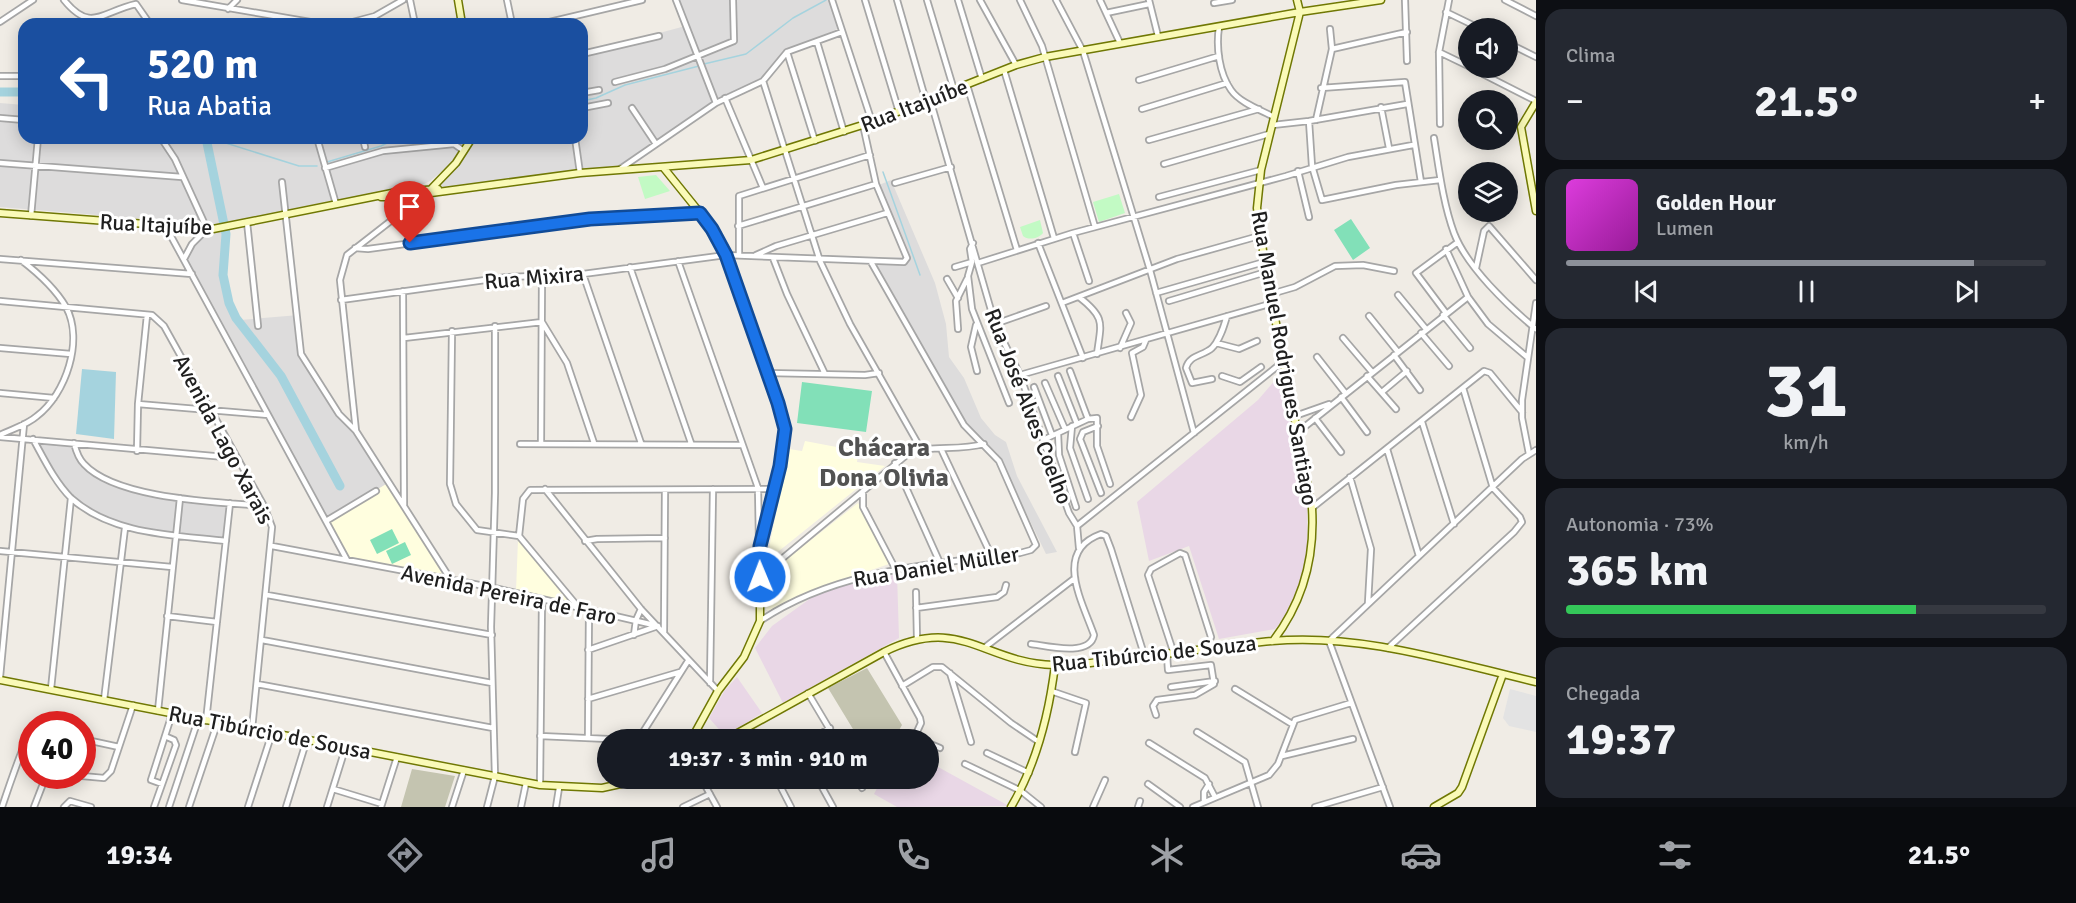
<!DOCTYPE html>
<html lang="pt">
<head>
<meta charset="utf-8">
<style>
	body { margin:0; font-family:Signika,sans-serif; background:#242831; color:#f1f3f6; height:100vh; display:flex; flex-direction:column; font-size:22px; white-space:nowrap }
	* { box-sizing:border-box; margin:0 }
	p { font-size:20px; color:#9ea1a6 }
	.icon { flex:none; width:33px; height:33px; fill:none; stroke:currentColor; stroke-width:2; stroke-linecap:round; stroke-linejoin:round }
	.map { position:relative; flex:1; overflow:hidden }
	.panel { display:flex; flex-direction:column; gap:9px; padding:9px; background:#0d0f14; width:540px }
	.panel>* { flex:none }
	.top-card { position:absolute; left:18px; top:18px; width:570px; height:126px; border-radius:18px; box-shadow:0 3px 15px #0003; background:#1a4fa0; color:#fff; overflow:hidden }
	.controls { position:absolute; left:1458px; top:18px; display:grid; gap:12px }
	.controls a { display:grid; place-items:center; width:60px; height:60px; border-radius:50%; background:#171b24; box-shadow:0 3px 15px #0003; font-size:30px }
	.speed { position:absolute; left:18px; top:711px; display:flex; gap:12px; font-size:30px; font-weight:700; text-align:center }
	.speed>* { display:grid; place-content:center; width:78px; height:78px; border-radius:50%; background:#171b24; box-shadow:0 3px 15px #0003; line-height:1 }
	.speed .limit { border:9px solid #d22; background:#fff; color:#111 }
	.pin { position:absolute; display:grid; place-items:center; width:51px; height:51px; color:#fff; margin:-62px -26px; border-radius:50% 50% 50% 0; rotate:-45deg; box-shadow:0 0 6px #0007 }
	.pin .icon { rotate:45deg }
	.me { position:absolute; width:66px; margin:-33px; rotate:359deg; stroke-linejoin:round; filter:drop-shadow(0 0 4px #0008) }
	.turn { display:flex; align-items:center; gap:21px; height:126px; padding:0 30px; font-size:27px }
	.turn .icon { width:78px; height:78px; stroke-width:2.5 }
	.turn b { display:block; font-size:42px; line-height:51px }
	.big { font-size:45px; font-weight:800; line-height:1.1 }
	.panel .tile { flex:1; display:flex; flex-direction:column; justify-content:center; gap:9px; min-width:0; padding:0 21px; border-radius:18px; background:#242831 }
	.panel .dial { align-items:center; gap:0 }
	.dial b { font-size:78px; line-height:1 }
	.song { display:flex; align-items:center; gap:18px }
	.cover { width:72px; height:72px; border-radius:9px; background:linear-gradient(135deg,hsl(300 70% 55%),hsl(300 70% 35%)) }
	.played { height:6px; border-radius:3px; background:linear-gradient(90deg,#8c9099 85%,#363941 85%) }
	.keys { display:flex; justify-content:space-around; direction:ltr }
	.heat { display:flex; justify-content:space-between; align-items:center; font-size:33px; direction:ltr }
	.charge { height:9px; border-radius:4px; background:linear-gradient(90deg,#34c759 73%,#363941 0) }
	.trip { position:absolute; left:597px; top:729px; width:342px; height:60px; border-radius:30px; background:#171b24; box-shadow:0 3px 15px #0003; font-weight:800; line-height:60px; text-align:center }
	.tab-bar { display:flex; height:96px; justify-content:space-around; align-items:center; background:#090b0e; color:#9ea1a6 }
	.tab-bar .icon { width:42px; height:42px }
	.tab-bar .on { color:#8c9099 }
	.tab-bar b { font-size:27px; color:#f1f3f6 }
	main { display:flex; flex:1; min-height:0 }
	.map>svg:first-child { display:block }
</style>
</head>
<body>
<main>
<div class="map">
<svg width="1536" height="807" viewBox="0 0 1536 807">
	<rect width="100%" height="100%" fill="#f0ece5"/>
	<!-- residential -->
	<path fill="#dddcdc" d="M679 0H834L842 27 784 52 763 79 717 99 620 166 440 188 452 163 430 181 420 186 334 200 235 221 228 231 225 278 232 309 240 320 299 315 302 353 342 416 357 426 388 476V483L327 519 187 259 207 227 171 221 0 207V103L24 105V138H582V54L689 25Z
		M891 180 935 283 946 324 949 357 964 378 981 418 995 435 1006 442 1017 476 1057 552 1046 554 997 453 965 422 873 258 909 257 879 185Z
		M30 437 70 441 89 465 123 485 155 492 228 503 223 538 126 526 104 516 71 496Z"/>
	<!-- industrial -->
	<path fill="#e9d7e6" d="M1283 371 1307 506V558L1291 610 1275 629 1219 639 1189 546 1149 561 1137 502 1258 400Z
		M897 574 899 638 783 703 755 648 772 626 811 598 834 588Z
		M737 677 762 713 725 736 709 718 725 690Z
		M929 762 1009 806 897 807 874 794 882 779 928 778Z"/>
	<!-- education -->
	<path fill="#fffedf" d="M805 441 847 449 854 445 859 446 857 462 885 466 769 559 767 558 789 449 802 451Z
		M388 483 450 578 347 560 326 521Z
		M858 503 889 564 833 583 772 611 766 610 764 577Z
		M518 540 572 604 516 591Z"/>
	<!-- construction -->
	<path fill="#c4c4b0" d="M867 668 902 725 894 739H859L828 688Z
		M412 769 455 776 445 807H401Z"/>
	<!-- park -->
	<path fill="#c2fac4" d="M656 175 670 191 645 199 638 177Z
		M1119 194 1125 213 1099 222 1093 202Z
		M1040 220 1043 233C1039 238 1029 241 1023 236L1020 227Z"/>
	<!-- pitch -->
	<path fill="#82e0b8" d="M1351 219 1370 248 1353 260 1334 230Z
		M802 382 872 391 866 432 797 423Z
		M392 529 399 543 377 554 370 540Z
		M405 542 411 555 392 564 386 551Z"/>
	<!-- parking -->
	<path fill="#e3e3e3" d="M1510 689 1536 696V732L1509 726 1503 718Z"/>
	<!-- water -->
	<path fill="#a5d3de" d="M82 369 116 372 114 439 76 434Z"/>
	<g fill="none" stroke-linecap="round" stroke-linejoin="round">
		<!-- stream -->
		<path stroke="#a5d3de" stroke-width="1.5" d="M704 64 746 54 793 18 826 0
			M582 101 596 98 625 85 699 66
			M210 138 299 166H317
			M327 162 381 146 397 138
			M883 172 920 275"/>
		<!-- river -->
		<path stroke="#a5d3de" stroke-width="9" d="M0 92H24
			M206 138 226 234 223 275 229 303 236 318 281 376 340 486"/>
		<defs>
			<path id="street" d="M64 0C91 33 101 12 136 4L150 24
				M182 0 322 24
				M410 0 415 24
				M507 0 512 24
				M676 0 716 103
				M832 0 872 122
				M865 0 899 112
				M897 0 926 101
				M927 0 954 90
				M958 0 982 79
				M980 0 1016 65
				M1020 0 1042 46 1095 227
				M1056 0 1083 51 1150 270 1194 433
				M1100 0 1120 43
				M1149 0 1158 36
				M1405 0 1407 61
				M1505 0 1536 16
				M1214 3 1232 0
				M228 9 237 0
				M1446 12 1479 28
				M1106 13 1149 4
				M0 22 33 0
				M345 24 375 16 403 0
				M541 24 642 0
				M1219 27C1216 47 1219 73 1231 90 1240 103 1261 110 1274 117
				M817 42 844 132
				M1508 43 1536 57
				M1332 49 1407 32
				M787 52 815 141
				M1439 52 1468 66
				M582 54 659 36
				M1471 68 1536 101
				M1004 70 1054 238
				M0 76H24
				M1139 80 1219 56
				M763 81 820 261 850 324 921 449
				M615 82 665 69 734 41 733 0
				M967 85 1017 250
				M1321 88 1405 82 1421 182
				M582 93 599 90
				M725 98 763 188
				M930 99 995 324 1020 375 1069 513 1077 526 1284 361
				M1381 107 1389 148
				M582 108 608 103
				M632 108 656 144
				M1142 109 1227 83
				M0 118 24 120
				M1316 120 1332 49 1330 29
				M1309 121 1312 166 1322 200 1396 185 1440 180
				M1440 124 1439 52 1449 0
				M1273 125 1309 121 1407 104
				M161 138 175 159 207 229 192 244 184 259
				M317 138 336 204
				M363 138 365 147
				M575 138 580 173
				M1434 138C1439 169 1443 203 1454 233 1467 267 1508 306 1536 329
				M1149 140 1259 109
				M0 163 182 177
				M1164 164 1269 134
				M325 168 383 151 454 144 464 151
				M620 169 716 103 763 81 787 52 842 32
				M1298 171 1309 217
				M282 182 301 354 339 414 356 431
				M895 183 951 167
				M424 195 347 255 340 280 356 431 451 580
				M1159 197 1261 170
				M31 216 38 138
				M247 222 258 326
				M738 226 876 184
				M166 227 347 560
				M1073 233 1089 281
				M973 243 970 249 972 262 968 276 972 309 1009 403
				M1038 243 1083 358
				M355 248 368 249 590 219 700 213
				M1446 249 1468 297
				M739 255V196L870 155
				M756 255 776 246 887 213
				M773 258 787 294 825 374
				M0 259 192 274
				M678 261 758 488 759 542
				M978 263 1073 233 1286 176 1348 157 1413 145
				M630 267 691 443
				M955 267 972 262
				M1476 268 1484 231 1489 226 1536 280
				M583 274 641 443
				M947 279 958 298
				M403 291 404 505
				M1156 293 1264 262
				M1271 294 1295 287 1335 266 1363 265 1394 271
				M1398 295 1426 329
				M1079 297C1106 318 1101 323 1097 354
				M341 300 507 277 583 274 726 255 904 262 907 258 876 184 863 125
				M0 301 152 315 164 326 264 506 272 527 252 729
				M1169 301 1266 272
				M1062 303 1177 259 1259 236
				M1446 313 1416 273 1458 242
				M1443 315 1470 348
				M1369 316 1398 352
				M542 322 567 363 594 443
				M995 324 1046 306
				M976 325 971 347 977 371
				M958 329 956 301 967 279
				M452 331 450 484 456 504 477 530 519 536 579 608
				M1421 333 1449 366
				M404 338 542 322
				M1343 338 1372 372
				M1216 343 1239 349 1257 341
				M0 348 71 354
				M1120 348 1131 323 1126 313
				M1394 355 1420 390
				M1317 357 1346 394
				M1070 371 1088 419
				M768 373 865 375 879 373
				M1020 375 1273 303
				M1058 376 1077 424
				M1222 376 1240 382 1261 367
				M1367 376 1396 409
				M1212 379 1192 383 1186 368C1189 355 1203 356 1212 348 1220 340 1224 326 1227 316
				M1045 383 1065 429
				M1034 387 1052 435
				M1382 392 1407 371
				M0 393 54 398
				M1341 397 1367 432
				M138 404 268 415
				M1295 416 1329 404
				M1131 417 1141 395 1132 353 1143 347 1146 340
				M1315 418 1341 452
				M1422 422 1454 524
				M1072 426 1070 448 1088 499
				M1098 426 1083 432 1080 439 1101 493
				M1298 432 1468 297 1488 324 1527 357
				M1058 433 1059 455 1076 507
				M0 435C12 429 27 425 37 416 66 394 84 340 66 307 55 288 38 273 21 260
				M0 437 236 458
				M33 439C44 459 55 482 71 498 112 535 175 535 226 541
				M1043 440 1088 419 1097 418V446L1110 484
				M74 443C76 451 78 458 84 464 116 499 217 502 264 506
				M541 443 542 277
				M520 444 741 445
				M1387 449 1419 556
				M137 451 138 404 147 315
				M942 451 992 557
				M1529 454 1522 418V400L1536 303
				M895 463 940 563
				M1350 477 1371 549 1368 603
				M545 489 641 609 718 691
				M863 491V507L896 570
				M1312 508 1484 371 1490 373 1522 412
				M326 521 376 491
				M1077 526 1079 548
				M519 536 523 499 530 490 774 489
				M585 541 597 539 665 538
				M272 546 490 587 658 626
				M0 551 172 567
				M760 577 909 453C930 445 958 451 984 444
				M916 592 917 639
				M267 595 492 635
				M916 608 997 597 1004 592 1006 585
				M167 616 217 622
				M760 621C838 569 930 565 1020 553L1031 550 1036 545 999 461 964 425 871 262
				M664 632 665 490
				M634 635 636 620 641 609
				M262 640 492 683
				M1031 644C1047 646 1090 657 1094 635 1082 601 1053 551 1101 534L1106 536 1111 549 1142 648
				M984 648 1075 578
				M1388 648 1514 532 1522 522 1520 517 1493 488 1463 388
				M588 650 658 626
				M884 652 920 718 921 723 915 736 922 740
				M1174 654 1148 575 1151 569 1180 553 1185 555 1211 637
				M950 673 971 742
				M0 677 24 424
				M710 683 713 489
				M257 684 493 728
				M902 686 933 667H942L1011 723 1039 742
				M1171 687 1215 681
				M51 689 71 498
				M1235 689 1292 724
				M1051 691 1086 703 1075 752
				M808 693 836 740
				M588 699 680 672
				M104 700 125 528
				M158 711 180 498
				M1156 715 1153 706 1157 700 1195 695 1214 684 1211 665 1168 670 1167 655
				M206 721 230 503
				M1197 732 1245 762 1258 807
				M540 736 631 740
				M588 737 589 610
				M82 739 119 747
				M638 740 688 661
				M811 740 830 728
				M928 743 940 748
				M1149 743 1205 778 1215 797
				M987 753 1029 773
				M1282 756 1353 739
				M22 757 32 761
				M965 764 1021 791 1041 807
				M82 776 104 778 111 771 133 705
				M701 778 717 807
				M776 778 791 807
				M817 778 833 807
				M857 778 862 788
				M162 784 151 780 172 714
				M1148 784 1180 807
				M540 785 542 600
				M333 789 382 804
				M1204 801V792L1209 784
				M2 807C6 795 27 733 32 730
				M34 807 46 776
				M64 807 70 801 91 807
				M154 807 176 745 174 740 167 737
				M169 807 198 720
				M189 807 217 724
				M248 807 272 733
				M286 807 307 739
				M327 807 346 746
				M381 807 397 757
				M452 807 464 770
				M487 807 495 776 491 627 495 493V326
				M521 807 526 783
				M556 807 559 788
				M683 807 710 794
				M1093 807 1105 780
				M1138 807 1140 801
				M1193 807 1269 775 1278 764 1295 720 1351 703
				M1315 807 1383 787
				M1390 807 1329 641 1522 459 1536 450"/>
			<path id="secondary" d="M458 0 462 24
				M1536 102 1521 127 1536 211
				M663 167 713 229 726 255 779 403 785 430 780 466 760 546V621L744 657 718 691 691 740
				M431 189 456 163 472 138
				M381 197H401L580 173 751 160 872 122 1016 65 1045 57 1300 12 1381 0
				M0 213 213 229 397 192 438 189
				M1273 641C1303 602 1315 557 1312 508L1266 272 1257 208 1261 170 1300 12 1297 0
				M0 680 540 785 602 788 648 778
				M725 740 884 652C961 614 983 663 1054 665 1085 666 1115 659 1145 656 1187 652 1229 645 1272 641 1361 633 1450 662 1536 682
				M1011 807C1036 765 1049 714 1055 665
				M1434 807 1458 793 1462 787 1503 674"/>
		</defs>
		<!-- street casing -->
		<use href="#street" stroke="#a6a6a6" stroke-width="8"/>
		<!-- secondary casing -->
		<use href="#secondary" stroke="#707804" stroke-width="9"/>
		<!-- street -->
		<use href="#street" stroke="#fff" stroke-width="4.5"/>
		<!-- secondary -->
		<use href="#secondary" stroke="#fafab8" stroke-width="6"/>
	</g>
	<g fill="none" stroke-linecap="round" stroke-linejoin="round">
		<defs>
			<path id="route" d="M410 243 590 219 700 213 712 229 726 255 778 403 785 429 780 466 760 546V577"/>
		</defs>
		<!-- route casing -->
		<use href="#route" stroke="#114b97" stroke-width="15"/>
		<!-- route -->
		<use href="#route" stroke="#1a73e8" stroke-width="10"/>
	</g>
	<g text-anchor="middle" stroke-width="6" stroke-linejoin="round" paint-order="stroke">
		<!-- street labels -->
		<g font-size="22" fill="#1f1f1f" stroke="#fff">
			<text transform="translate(914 105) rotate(-21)" y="8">Rua Itajuíbe</text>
			<text transform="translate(156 224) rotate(3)" y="8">Rua Itajuíbe</text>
			<text transform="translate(534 277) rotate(-5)" y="8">Rua Mixira</text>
			<text transform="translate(1285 358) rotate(80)" y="8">Rua Manuel Rodrigues Santiago</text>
			<text transform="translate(1029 406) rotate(69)" y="8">Rua José Alves Coelho</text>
			<text transform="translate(224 439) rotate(62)" y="8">Avenida Lago Xarais</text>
			<text transform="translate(936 566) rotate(-9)" y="8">Rua Daniel Müller</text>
			<text transform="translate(509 594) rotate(12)" y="8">Avenida Pereira de Faro</text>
			<text transform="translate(1154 653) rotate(-6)" y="8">Rua Tibúrcio de Souza</text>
			<text transform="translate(270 732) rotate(11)" y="8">Rua Tibúrcio de Sousa</text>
		</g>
		<!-- quarter labels -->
		<g font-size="26" font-weight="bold" fill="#525252" stroke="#fff">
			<text x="884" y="456">Chácara<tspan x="884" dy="30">Dona Olivia</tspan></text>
		</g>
	</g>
</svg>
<div class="controls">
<a><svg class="icon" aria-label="sound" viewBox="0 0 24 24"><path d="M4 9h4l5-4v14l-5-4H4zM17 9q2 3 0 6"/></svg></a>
<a><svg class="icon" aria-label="search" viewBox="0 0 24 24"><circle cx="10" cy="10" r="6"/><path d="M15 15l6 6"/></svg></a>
<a><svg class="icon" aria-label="layers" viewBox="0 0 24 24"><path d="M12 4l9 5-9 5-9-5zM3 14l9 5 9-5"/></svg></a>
</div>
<div class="speed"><div class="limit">40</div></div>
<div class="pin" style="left:410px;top:243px;background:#d93025"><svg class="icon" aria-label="arrive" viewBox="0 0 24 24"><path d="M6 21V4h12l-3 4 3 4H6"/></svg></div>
<svg class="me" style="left:760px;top:577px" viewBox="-20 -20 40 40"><circle r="17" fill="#1a73e8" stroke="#fff" stroke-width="3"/><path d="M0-11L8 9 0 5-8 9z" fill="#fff"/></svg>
<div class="trip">19:37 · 3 min · 910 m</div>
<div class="top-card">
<div class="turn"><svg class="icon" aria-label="left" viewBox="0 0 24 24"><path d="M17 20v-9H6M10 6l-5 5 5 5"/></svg><div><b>520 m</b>Rua Abatia</div></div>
</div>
</div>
<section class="panel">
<div class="tile"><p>Clima</p>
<div class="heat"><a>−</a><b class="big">21.5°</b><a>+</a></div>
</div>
<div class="tile">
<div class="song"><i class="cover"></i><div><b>Golden Hour</b><p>Lumen</p></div></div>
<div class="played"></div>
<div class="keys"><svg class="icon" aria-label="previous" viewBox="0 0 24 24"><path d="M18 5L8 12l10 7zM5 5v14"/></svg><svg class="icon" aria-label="pause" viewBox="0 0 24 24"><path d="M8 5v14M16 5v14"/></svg><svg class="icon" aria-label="next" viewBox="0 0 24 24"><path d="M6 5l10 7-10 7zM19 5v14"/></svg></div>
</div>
<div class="tile dial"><b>31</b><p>km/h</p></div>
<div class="tile"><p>Autonomia · 73%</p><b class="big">365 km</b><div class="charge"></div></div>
<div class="tile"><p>Chegada</p><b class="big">19:37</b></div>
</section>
</main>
<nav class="tab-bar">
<b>19:34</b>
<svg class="icon on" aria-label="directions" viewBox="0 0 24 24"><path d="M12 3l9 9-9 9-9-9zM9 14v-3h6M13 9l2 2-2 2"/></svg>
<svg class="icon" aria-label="music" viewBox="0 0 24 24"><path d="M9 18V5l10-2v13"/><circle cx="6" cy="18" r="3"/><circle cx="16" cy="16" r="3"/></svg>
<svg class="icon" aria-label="phone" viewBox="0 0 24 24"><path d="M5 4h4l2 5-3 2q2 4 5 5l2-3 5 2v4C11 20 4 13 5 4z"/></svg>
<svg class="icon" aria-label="climate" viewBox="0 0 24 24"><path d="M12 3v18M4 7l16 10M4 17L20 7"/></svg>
<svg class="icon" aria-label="car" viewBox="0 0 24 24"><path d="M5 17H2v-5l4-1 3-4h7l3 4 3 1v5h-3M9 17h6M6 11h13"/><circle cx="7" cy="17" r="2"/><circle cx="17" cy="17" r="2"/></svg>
<svg class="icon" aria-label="filters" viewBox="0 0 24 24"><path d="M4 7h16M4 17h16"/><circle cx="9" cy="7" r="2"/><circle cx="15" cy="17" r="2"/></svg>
<b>21.5°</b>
</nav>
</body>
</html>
